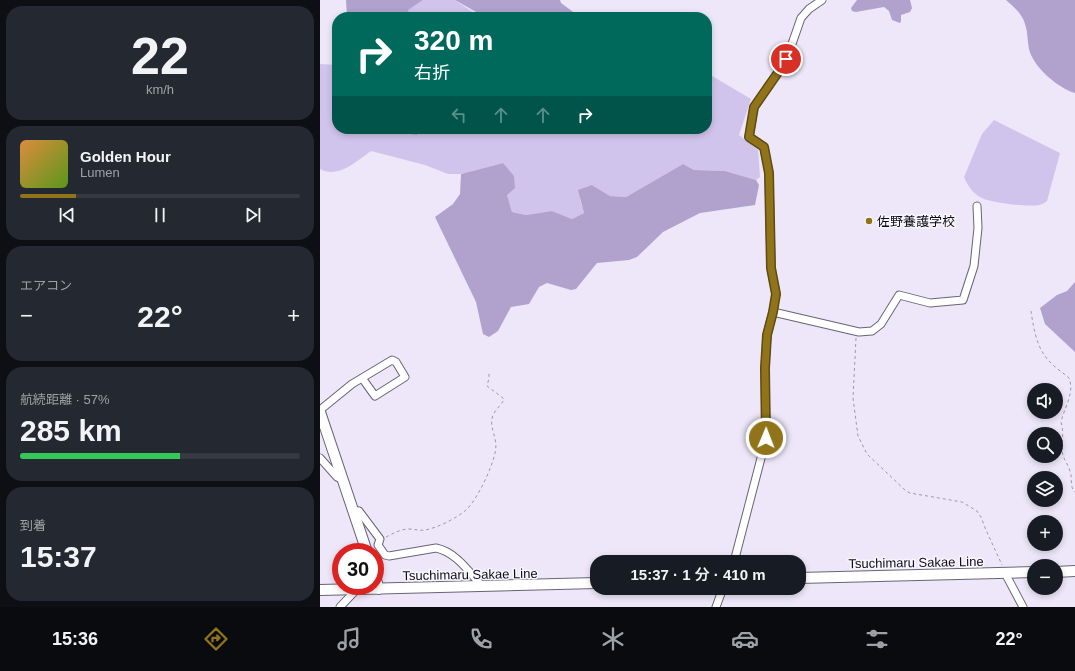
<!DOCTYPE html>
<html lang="ja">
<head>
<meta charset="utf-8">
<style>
	body { margin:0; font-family:Helvetica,"Noto Sans JP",sans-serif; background:#242831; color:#f1f3f6; height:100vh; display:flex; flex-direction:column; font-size:15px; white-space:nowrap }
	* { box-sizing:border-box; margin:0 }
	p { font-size:13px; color:#9ea1a6 }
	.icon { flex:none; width:22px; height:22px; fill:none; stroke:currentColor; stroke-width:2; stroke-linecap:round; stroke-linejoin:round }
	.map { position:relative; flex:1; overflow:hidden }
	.details { display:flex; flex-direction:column; gap:6px; padding:6px; background:#0d0f14; width:320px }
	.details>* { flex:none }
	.banner { position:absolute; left:12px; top:12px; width:380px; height:122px; border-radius:16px; box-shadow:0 2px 6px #0003; background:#00695c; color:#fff; overflow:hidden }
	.fabs { position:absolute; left:707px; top:383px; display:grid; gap:8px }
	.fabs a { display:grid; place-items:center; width:36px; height:36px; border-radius:50%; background:#171b24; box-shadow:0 2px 6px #0003; font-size:20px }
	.speed { position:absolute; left:12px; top:543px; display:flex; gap:8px; font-size:20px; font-weight:700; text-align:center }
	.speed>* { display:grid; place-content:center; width:52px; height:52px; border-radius:50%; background:#171b24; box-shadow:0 2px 6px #0003; line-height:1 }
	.speed .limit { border:6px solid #d22; background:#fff; color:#111 }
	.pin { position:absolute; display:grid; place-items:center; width:34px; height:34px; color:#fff; margin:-17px; border:2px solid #fff; border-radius:50%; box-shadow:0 1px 4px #0007 }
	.me { position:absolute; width:44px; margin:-22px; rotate:1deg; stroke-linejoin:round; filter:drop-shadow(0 0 3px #0008) }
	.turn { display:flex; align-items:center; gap:14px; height:84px; padding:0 16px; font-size:18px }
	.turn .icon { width:52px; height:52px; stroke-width:2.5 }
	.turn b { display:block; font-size:28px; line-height:34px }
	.lanes { display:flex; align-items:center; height:38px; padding:0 16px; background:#0003; justify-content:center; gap:20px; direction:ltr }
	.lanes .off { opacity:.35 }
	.big { font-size:30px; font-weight:600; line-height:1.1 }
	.details .card { flex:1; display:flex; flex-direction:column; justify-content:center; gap:6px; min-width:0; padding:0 14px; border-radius:16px; background:#242831 }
	.details .dial { align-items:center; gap:0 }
	.dial b { font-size:52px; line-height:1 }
	.song { display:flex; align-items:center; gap:12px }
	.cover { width:48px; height:48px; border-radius:6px; background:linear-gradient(135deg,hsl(30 70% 55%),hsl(90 70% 35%)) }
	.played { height:4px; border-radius:2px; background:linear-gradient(90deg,#91741a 20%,#363941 20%) }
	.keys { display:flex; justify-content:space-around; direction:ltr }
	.heat { display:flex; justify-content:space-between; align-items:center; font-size:22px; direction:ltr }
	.charge { height:6px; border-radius:3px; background:linear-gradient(90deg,#34c759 57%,#363941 0) }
	.trip { position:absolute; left:270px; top:555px; width:216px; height:40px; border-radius:16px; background:#171b24; box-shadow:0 2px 6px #0003; font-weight:600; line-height:40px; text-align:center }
	.dock { display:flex; height:64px; justify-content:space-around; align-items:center; background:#090b0e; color:#9ea1a6 }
	.dock .icon { width:28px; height:28px }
	.dock .selected { color:#91741a }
	.dock b { font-size:18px; color:#f1f3f6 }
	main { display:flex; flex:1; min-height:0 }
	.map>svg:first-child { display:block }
</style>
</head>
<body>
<main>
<section class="details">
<div class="card dial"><b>22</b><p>km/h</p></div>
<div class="card">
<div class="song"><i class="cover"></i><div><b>Golden Hour</b><p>Lumen</p></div></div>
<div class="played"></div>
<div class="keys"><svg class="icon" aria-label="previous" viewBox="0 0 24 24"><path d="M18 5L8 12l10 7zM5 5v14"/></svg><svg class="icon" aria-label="pause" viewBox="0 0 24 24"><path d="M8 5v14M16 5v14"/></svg><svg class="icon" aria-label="next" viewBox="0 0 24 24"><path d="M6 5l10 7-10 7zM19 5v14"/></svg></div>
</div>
<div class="card"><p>エアコン</p>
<div class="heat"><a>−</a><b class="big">22°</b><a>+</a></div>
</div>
<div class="card"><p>航続距離 · 57%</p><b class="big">285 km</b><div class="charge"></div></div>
<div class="card"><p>到着</p><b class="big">15:37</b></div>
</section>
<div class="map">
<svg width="755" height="607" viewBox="0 0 755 607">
	<rect width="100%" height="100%" fill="#ede7f9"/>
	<!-- green -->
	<path fill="#d1c4ec" d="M103 0H135L160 17H90L87 10Z
		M0 64 17 65V129H74L81 133 97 135 100 129H387V73L431 99 419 135 438 150 440 177 436 180 405 171 374 170 363 164 306 197 290 196 272 185 260 199 264 213 252 219 232 211 206 215 192 212 187 195 183 163 141 174H128L105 165 51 151C37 161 18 179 0 169Z
		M674 120 740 153 727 201C725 203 722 204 719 205 708 207 672 203 662 198 654 195 647 185 644 177L662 134Z"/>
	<!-- water -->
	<path fill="#b0a2cd" d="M26 0H103L88 10 90 17H27Z
		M135 0H240L241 3 260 17H165Z
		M537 0H590L592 8 590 12 581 15V21L580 23 572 20 569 11 564 7 536 12 532 11 531 8Z
		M686 0H755V93C738 88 713 67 709 49 707 39 708 31 704 21 701 13 693 6 686 0Z
		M74 129H100L97 135 81 133Z
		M183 163 194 176 195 188 187 195 192 212 206 215 232 211 252 219 264 213 258 190 272 185 290 196 306 197 363 164 374 170 405 171 436 180 439 185 435 205 380 213 343 232 317 257 309 260 277 263 256 289 251 290 227 283 219 287 209 304 191 307 178 331 169 337 163 334 156 302 115 217 133 204 140 194 141 174Z
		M755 282V352L725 324 720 308 737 295 747 291Z"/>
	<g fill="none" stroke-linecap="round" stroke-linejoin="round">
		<defs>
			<path id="street" d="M453 312 539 332 552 331 561 324 579 295 610 303 643 300 654 266 658 228 657 206
				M0 410 32 384 72 360 76 362 85 377 55 396 42 378
				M0 458 17 477 22 479
				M33 510 39 511 60 539 58 545 65 555 69 556 116 548C136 552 149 572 162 586
				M414 562 446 439 445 368 447 335 453 312 456 294 451 268 449 173 444 147 429 137 434 107 457 74 466 59 473 41 481 18 489 9 502 0
				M685 573 703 607
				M20 607 37 589
				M396 607 403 588"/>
			<path id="secondary" d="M0 412 47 552
				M736 572 755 571
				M55 577 59 589
				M479 578 714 572
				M0 590 277 583"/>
		</defs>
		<!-- street casing -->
		<use href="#street" stroke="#696474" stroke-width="9"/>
		<!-- secondary casing -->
		<use href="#secondary" stroke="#696474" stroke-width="12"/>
		<!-- path -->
		<path stroke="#9d98a6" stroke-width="1" stroke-dasharray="3 3" stroke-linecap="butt" d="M711 311C713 325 716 344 725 356 731 365 741 371 749 378 755 393 744 408 741 422 744 432 742 441 742 451 743 459 748 464 750 471 753 479 749 486 755 492
			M536 338 533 398 538 436 547 454 586 491 590 493 642 502 657 511 661 517 666 530 682 565
			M66 537C74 533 81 529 89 529 95 529 99 531 105 530 117 528 137 518 146 510 157 500 172 468 175 453 179 438 168 428 173 415 176 409 181 405 184 400L183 398 167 386 169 378V371"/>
		<!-- street -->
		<use href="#street" stroke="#fff" stroke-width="7"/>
		<!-- secondary -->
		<use href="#secondary" stroke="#fff" stroke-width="10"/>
	</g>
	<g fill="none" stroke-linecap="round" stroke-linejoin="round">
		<defs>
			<path id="route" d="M446 438 445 368 447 335 453 312 456 294 451 268 449 173 444 147 429 137 434 107 457 74 466 59"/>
		</defs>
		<!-- route casing -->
		<use href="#route" stroke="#5e4b11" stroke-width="10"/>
		<!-- route -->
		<use href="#route" stroke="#91741a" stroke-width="7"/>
	</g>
	<!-- markers -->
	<circle fill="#91741a" stroke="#f8f6fe" stroke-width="1.5" cx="549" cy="221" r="4"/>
	<g text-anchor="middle" stroke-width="3" stroke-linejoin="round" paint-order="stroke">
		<!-- poi labels -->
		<g font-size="13" fill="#0d0b11" stroke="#f8f6fe" text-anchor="start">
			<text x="557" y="226">佐野養護学校</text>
		</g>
		<!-- street labels -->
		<g font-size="13" fill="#0d0b11" stroke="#f8f6fe">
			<text transform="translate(596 562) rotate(-1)" y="5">Tsuchimaru Sakae Line</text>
			<text transform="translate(150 574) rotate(-1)" y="5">Tsuchimaru Sakae Line</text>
		</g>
	</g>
</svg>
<div class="fabs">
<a><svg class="icon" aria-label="sound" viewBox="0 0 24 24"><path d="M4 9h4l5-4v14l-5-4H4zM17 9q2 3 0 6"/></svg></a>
<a><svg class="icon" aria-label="search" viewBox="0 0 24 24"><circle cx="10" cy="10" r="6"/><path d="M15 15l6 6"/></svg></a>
<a><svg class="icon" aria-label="layers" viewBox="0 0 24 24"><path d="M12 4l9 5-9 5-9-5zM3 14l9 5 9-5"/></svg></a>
<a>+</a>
<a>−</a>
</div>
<div class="speed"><div class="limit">30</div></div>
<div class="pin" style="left:466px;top:59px;background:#d93025"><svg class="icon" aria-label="arrive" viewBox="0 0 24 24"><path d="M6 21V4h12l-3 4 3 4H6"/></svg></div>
<svg class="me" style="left:446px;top:438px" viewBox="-20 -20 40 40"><circle r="17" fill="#91741a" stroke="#fff" stroke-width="3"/><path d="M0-11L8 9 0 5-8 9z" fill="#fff"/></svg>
<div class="trip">15:37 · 1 分 · 410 m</div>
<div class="banner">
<div class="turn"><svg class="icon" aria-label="right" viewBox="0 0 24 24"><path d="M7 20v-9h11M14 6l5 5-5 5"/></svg><div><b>320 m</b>右折</div></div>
<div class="lanes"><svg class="icon off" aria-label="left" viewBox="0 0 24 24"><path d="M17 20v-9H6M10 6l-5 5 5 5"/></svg><svg class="icon off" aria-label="ahead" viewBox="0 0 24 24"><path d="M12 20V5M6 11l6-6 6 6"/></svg><svg class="icon off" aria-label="ahead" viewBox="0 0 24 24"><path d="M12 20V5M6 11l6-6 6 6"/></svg><svg class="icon" aria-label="right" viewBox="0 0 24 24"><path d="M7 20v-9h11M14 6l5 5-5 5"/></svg></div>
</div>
</div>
</main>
<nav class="dock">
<b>15:36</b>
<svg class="icon selected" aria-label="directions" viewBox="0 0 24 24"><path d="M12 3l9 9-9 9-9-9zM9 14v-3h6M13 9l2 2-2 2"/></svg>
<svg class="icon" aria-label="music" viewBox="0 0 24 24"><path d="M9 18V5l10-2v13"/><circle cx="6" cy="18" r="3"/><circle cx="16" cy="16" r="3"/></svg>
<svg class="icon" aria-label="phone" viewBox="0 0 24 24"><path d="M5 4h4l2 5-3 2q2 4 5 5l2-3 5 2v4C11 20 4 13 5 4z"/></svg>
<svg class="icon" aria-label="climate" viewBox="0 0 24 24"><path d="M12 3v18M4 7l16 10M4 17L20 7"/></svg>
<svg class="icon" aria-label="car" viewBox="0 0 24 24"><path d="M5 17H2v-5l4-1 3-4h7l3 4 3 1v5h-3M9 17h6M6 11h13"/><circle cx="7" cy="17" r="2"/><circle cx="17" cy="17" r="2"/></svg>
<svg class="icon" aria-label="filters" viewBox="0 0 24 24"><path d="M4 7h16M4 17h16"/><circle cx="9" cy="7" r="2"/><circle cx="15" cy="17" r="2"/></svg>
<b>22°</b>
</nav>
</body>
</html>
